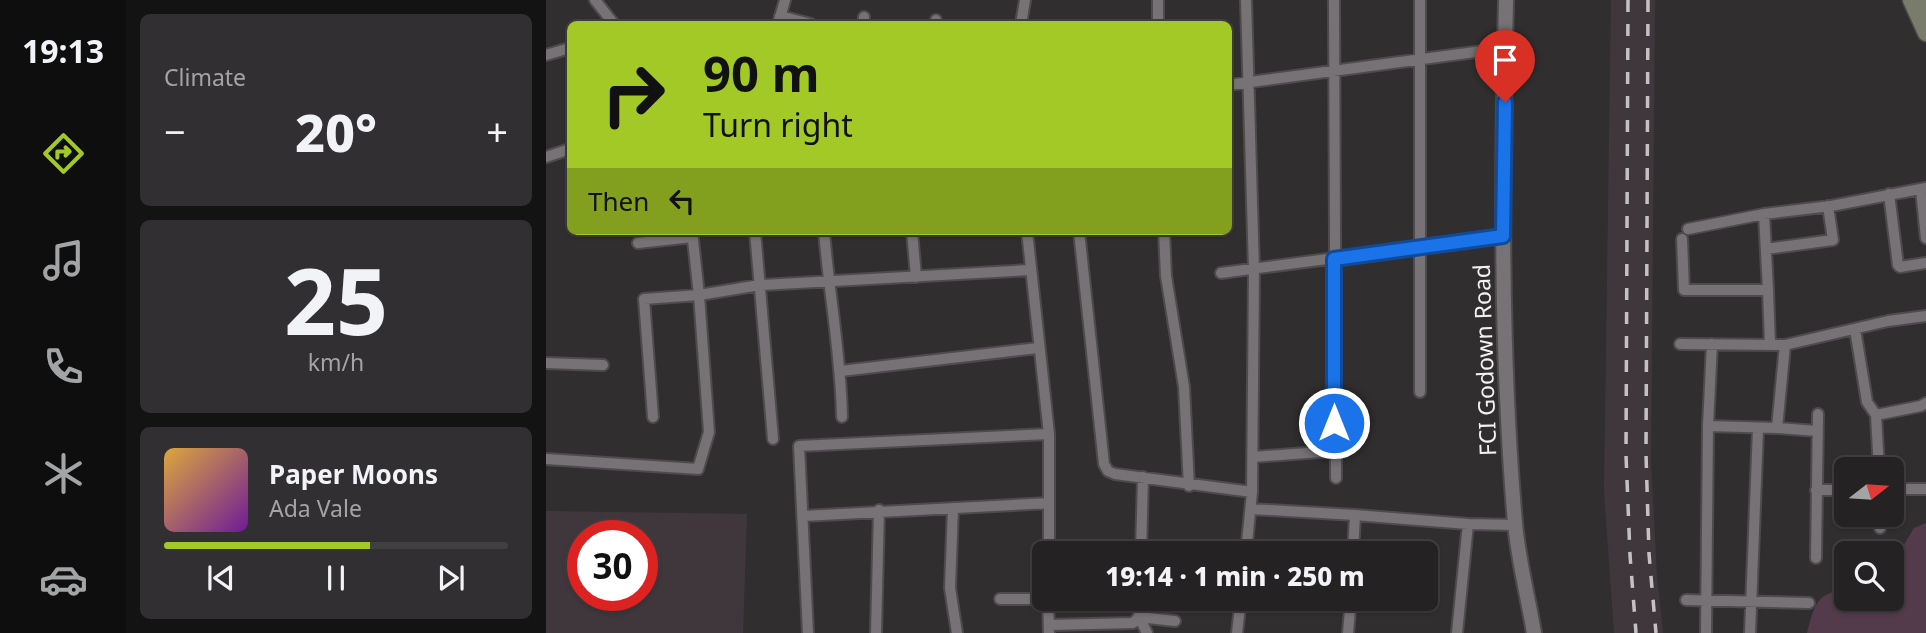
<!DOCTYPE html>
<html lang="en">
<head>
<meta charset="utf-8">
<style>
	body { margin:0; font-family:"Noto Sans",sans-serif; background:#312f31; color:#f1f3f6; height:100vh; display:flex; flex-direction:column; font-size:26px; white-space:nowrap }
	* { box-sizing:border-box; margin:0 }
	p { font-size:23px; color:#a3a4a6 }
	.icon { flex:none; width:38px; height:38px; fill:none; stroke:currentColor; stroke-width:2; stroke-linecap:round; stroke-linejoin:round }
	.map { position:relative; flex:1; overflow:hidden }
	.side { display:flex; flex-direction:column; gap:14px; padding:14px; background:#141314; width:420px }
	.side>* { flex:none }
	.hud { position:absolute; left:21px; top:21px; width:665px; height:214px; border-radius:10px; box-shadow:0 2px 5px #0004,0 0 0 2px #423f41; background:#a3c926; color:#111; overflow:hidden }
	.needle { width:46px; rotate:73deg }
	.controls { position:absolute; left:1288px; top:457px; display:grid; gap:14px }
	.controls a { display:grid; place-items:center; width:70px; height:70px; border-radius:10px; background:#252224; box-shadow:0 2px 5px #0004,0 0 0 2px #423f41; font-size:35px }
	.speed { position:absolute; left:21px; top:520px; display:flex; gap:14px; font-size:35px; font-weight:700; text-align:center }
	.speed>* { display:grid; place-content:center; width:91px; height:91px; border-radius:50%; background:#252224; box-shadow:0 2px 5px #0004,0 0 0 2px #423f41; line-height:1 }
	.speed .limit { border:10px solid #d22; background:#fff; color:#111 }
	.pin { position:absolute; display:grid; place-items:center; width:60px; height:60px; color:#fff; margin:-72px -30px; border-radius:50% 50% 50% 0; rotate:-45deg; box-shadow:0 0 7px #0007 }
	.pin .icon { rotate:45deg }
	.me { position:absolute; width:77px; margin:-38px; rotate:0deg; stroke-linejoin:round; filter:drop-shadow(0 0 5px #0008) }
	.turn { display:flex; align-items:center; gap:24px; height:147px; padding:0 21px; font-size:32px }
	.turn .icon { width:91px; height:91px; stroke-width:2.5 }
	.turn b { display:block; font-size:49px; line-height:60px }
	.then { display:flex; align-items:center; height:66px; padding:0 21px; background:#0003; gap:14px; font-size:26px }
	.big { font-size:52px; font-weight:800; line-height:1.1 }
	.side .widget { flex:1; display:flex; flex-direction:column; justify-content:center; gap:10px; min-width:0; padding:0 24px; border-radius:10px; background:#312f31 }
	.side .dial { align-items:center; gap:0 }
	.dial b { font-size:91px; line-height:1 }
	.song { display:flex; align-items:center; gap:21px }
	.cover { width:84px; height:84px; border-radius:10px; background:linear-gradient(135deg,hsl(40 70% 55%),hsl(280 70% 35%)) }
	.played { height:7px; border-radius:4px; background:linear-gradient(90deg,#a3c926 60%,#423f41 60%) }
	.keys { display:flex; justify-content:space-around; direction:ltr }
	.heat { display:flex; justify-content:space-between; align-items:center; font-size:38px; direction:ltr }
	.trip { position:absolute; left:486px; top:541px; width:406px; height:70px; border-radius:10px; background:#252224; box-shadow:0 2px 5px #0004,0 0 0 2px #423f41; font-weight:800; line-height:70px; text-align:center }
	main { display:flex; flex:1; min-height:0 }
	.tab-bar { display:flex; flex-direction:column; width:126px; justify-content:space-around; align-items:center; background:#0f0e0e; color:#a3a4a6 }
	.tab-bar .icon { width:49px; height:49px }
	.tab-bar .selected { color:#a3c926 }
	.tab-bar b { font-size:32px; color:#f1f3f6 }
	.map>svg:first-child { display:block }
</style>
</head>
<body>
<main>
<nav class="tab-bar">
<b>19:13</b>
<svg class="icon selected" aria-label="directions" viewBox="0 0 24 24"><path d="M12 3l9 9-9 9-9-9zM9 14v-3h6M13 9l2 2-2 2"/></svg>
<svg class="icon" aria-label="music" viewBox="0 0 24 24"><path d="M9 18V5l10-2v13"/><circle cx="6" cy="18" r="3"/><circle cx="16" cy="16" r="3"/></svg>
<svg class="icon" aria-label="phone" viewBox="0 0 24 24"><path d="M5 4h4l2 5-3 2q2 4 5 5l2-3 5 2v4C11 20 4 13 5 4z"/></svg>
<svg class="icon" aria-label="climate" viewBox="0 0 24 24"><path d="M12 3v18M4 7l16 10M4 17L20 7"/></svg>
<svg class="icon" aria-label="car" viewBox="0 0 24 24"><path d="M5 17H2v-5l4-1 3-4h7l3 4 3 1v5h-3M9 17h6M6 11h13"/><circle cx="7" cy="17" r="2"/><circle cx="17" cy="17" r="2"/></svg>
</nav>
<section class="side">
<div class="widget"><p>Climate</p>
<div class="heat"><a>−</a><b class="big">20°</b><a>+</a></div>
</div>
<div class="widget dial"><b>25</b><p>km/h</p></div>
<div class="widget">
<div class="song"><i class="cover"></i><div><b>Paper Moons</b><p>Ada Vale</p></div></div>
<div class="played"></div>
<div class="keys"><svg class="icon" aria-label="previous" viewBox="0 0 24 24"><path d="M18 5L8 12l10 7zM5 5v14"/></svg><svg class="icon" aria-label="pause" viewBox="0 0 24 24"><path d="M8 5v14M16 5v14"/></svg><svg class="icon" aria-label="next" viewBox="0 0 24 24"><path d="M6 5l10 7-10 7zM19 5v14"/></svg></div>
</div>
</section>
<div class="map">
<svg width="1380" height="633" viewBox="0 0 1380 633">
	<rect width="100%" height="100%" fill="#312e30"/>
	<!-- built -->
	<path fill="#40373d" fill-rule="evenodd" d="M1065 0H1109L1105 463 1111 576 1117 633H1068L1058 491Z
		M0 511 201 514 197 633H0ZM37 536H96V595H37Z"/>
	<!-- water -->
	<path fill="#543b4b" d="M1380 523V633H1261C1268 608 1269 593 1298 590H1300V598H1346V586C1365 575 1353 571 1352 555L1368 528Z"/>
	<g fill="none" stroke-linecap="round" stroke-linejoin="round">
		<defs>
			<path id="minor" d="M49 0 68 24
				M612 0V24
				M788 0 790 478
				M874 0V392
				M234 16 265 24
				M390 20V24
				M232 24 239 0
				M317 24 318 17
				M475 24 479 0
				M0 55 24 48
				M682 85 959 48
				M0 157 24 149
				M1375 190 1380 238
				M1343 194 1352 265 1354 267 1380 263
				M1142 229 1218 214 1285 206 1380 188
				M209 231 227 439
				M278 231C283 293 295 355 296 417
				M366 231 370 277
				M481 231 503 434V553
				M533 231 558 464 562 471 569 474 706 492
				M618 231 620 276 638 387 643 486
				M1136 239 1138 290H1222L1218 214
				M92 243 146 237
				M1220 249 1287 240 1282 206
				M675 273 957 236
				M1222 290 1224 345
				M1309 329 1321 402 1330 415
				M1134 344 1239 345 1342 321 1380 316
				M0 363 57 365
				M295 371 492 348
				M107 417 98 299 153 295 214 285 484 270
				M1162 426 1166 344
				M1231 428 1271 431
				M707 457 788 451
				M0 459 152 469 163 432 153 295 146 231
				M1333 469 1330 415 1375 406 1380 403
				M1346 489H1380
				M1270 490H1300
				M407 508 404 588 411 633
				M705 509 809 515
				M257 516 503 503
				M1334 528V514
				M595 553 597 477
				M700 553 706 492 708 270 700 0
				M807 553 809 515 922 524 969 525
				M1270 558 1272 414
				M454 599H502L503 633
				M1140 600 1263 603
				M593 617 629 621
				M593 617 601 633
				M503 625 587 623 593 617 594 598
				M262 633 253 446 503 434
				M330 633 333 510
				M691 633 695 598
				M802 633 805 598
				M911 633 922 524
				M1160 633 1162 426 1231 428 1239 345
				M1204 633 1212 429"/>
			<path id="tertiary" d="M960 0C956 174 954 349 969 523 972 559 982 597 988 633"/>
			<path id="secondary" d="M1365 0 1380 33
				M1377 0 1380 7"/>
		</defs>
		<!-- minor casing -->
		<use href="#minor" stroke="#4e4b4d" stroke-width="14"/>
		<!-- tertiary casing -->
		<use href="#tertiary" stroke="#4e4b4d" stroke-width="18"/>
		<!-- secondary casing -->
		<use href="#secondary" stroke="#4e4b4d" stroke-width="19"/>
		<!-- minor -->
		<use href="#minor" stroke="#767275" stroke-width="10"/>
		<!-- tertiary -->
		<use href="#tertiary" stroke="#767275" stroke-width="14"/>
		<!-- secondary -->
		<use href="#secondary" stroke="#797c6a" stroke-width="16"/>
		<!-- rail -->
		<path stroke="#c4c1c3" stroke-width="3.5" stroke-dasharray="12 12" stroke-linecap="butt" d="M1082 0 1080 455 1084 555 1090 633
			M1102 0 1100 454 1103 554 1110 633"/>
	</g>
	<g fill="none" stroke-linecap="round" stroke-linejoin="round">
		<defs>
			<path id="route" d="M788 423V259L957 236 959 102"/>
		</defs>
		<!-- route casing -->
		<use href="#route" stroke="#114b97" stroke-width="18"/>
		<!-- route -->
		<use href="#route" stroke="#1a73e8" stroke-width="12"/>
	</g>
	<g text-anchor="middle" stroke-width="7" stroke-linejoin="round" paint-order="stroke">
		<!-- street labels -->
		<g font-size="23" fill="#f4f1f3" stroke="#312e30">
			<text transform="translate(939 360) rotate(-92)" y="8">FCI Godown Road</text>
		</g>
	</g>
</svg>
<div class="controls">
<a><svg class="needle" viewBox="-14 -14 28 28"><path d="M0-13l5 13h-10z" fill="#e53935"/><path d="M0 13l5-13h-10z" fill="#a3a4a6"/></svg></a>
<a><svg class="icon" aria-label="search" viewBox="0 0 24 24"><circle cx="10" cy="10" r="6"/><path d="M15 15l6 6"/></svg></a>
</div>
<div class="speed"><div class="limit">30</div></div>
<div class="pin" style="left:959px;top:102px;background:#d93025"><svg class="icon" aria-label="arrive" viewBox="0 0 24 24"><path d="M6 21V4h12l-3 4 3 4H6"/></svg></div>
<svg class="me" style="left:788px;top:423px" viewBox="-20 -20 40 40"><circle r="17" fill="#1a73e8" stroke="#fff" stroke-width="3"/><path d="M0-11L8 9 0 5-8 9z" fill="#fff"/></svg>
<div class="trip">19:14 · 1 min · 250 m</div>
<div class="hud">
<div class="turn"><svg class="icon" aria-label="right" viewBox="0 0 24 24"><path d="M7 20v-9h11M14 6l5 5-5 5"/></svg><div><b>90 m</b>Turn right</div></div>
<div class="then">Then<svg class="icon" aria-label="left" viewBox="0 0 24 24"><path d="M17 20v-9H6M10 6l-5 5 5 5"/></svg></div>
</div>
</div>
</main>
</body>
</html>
